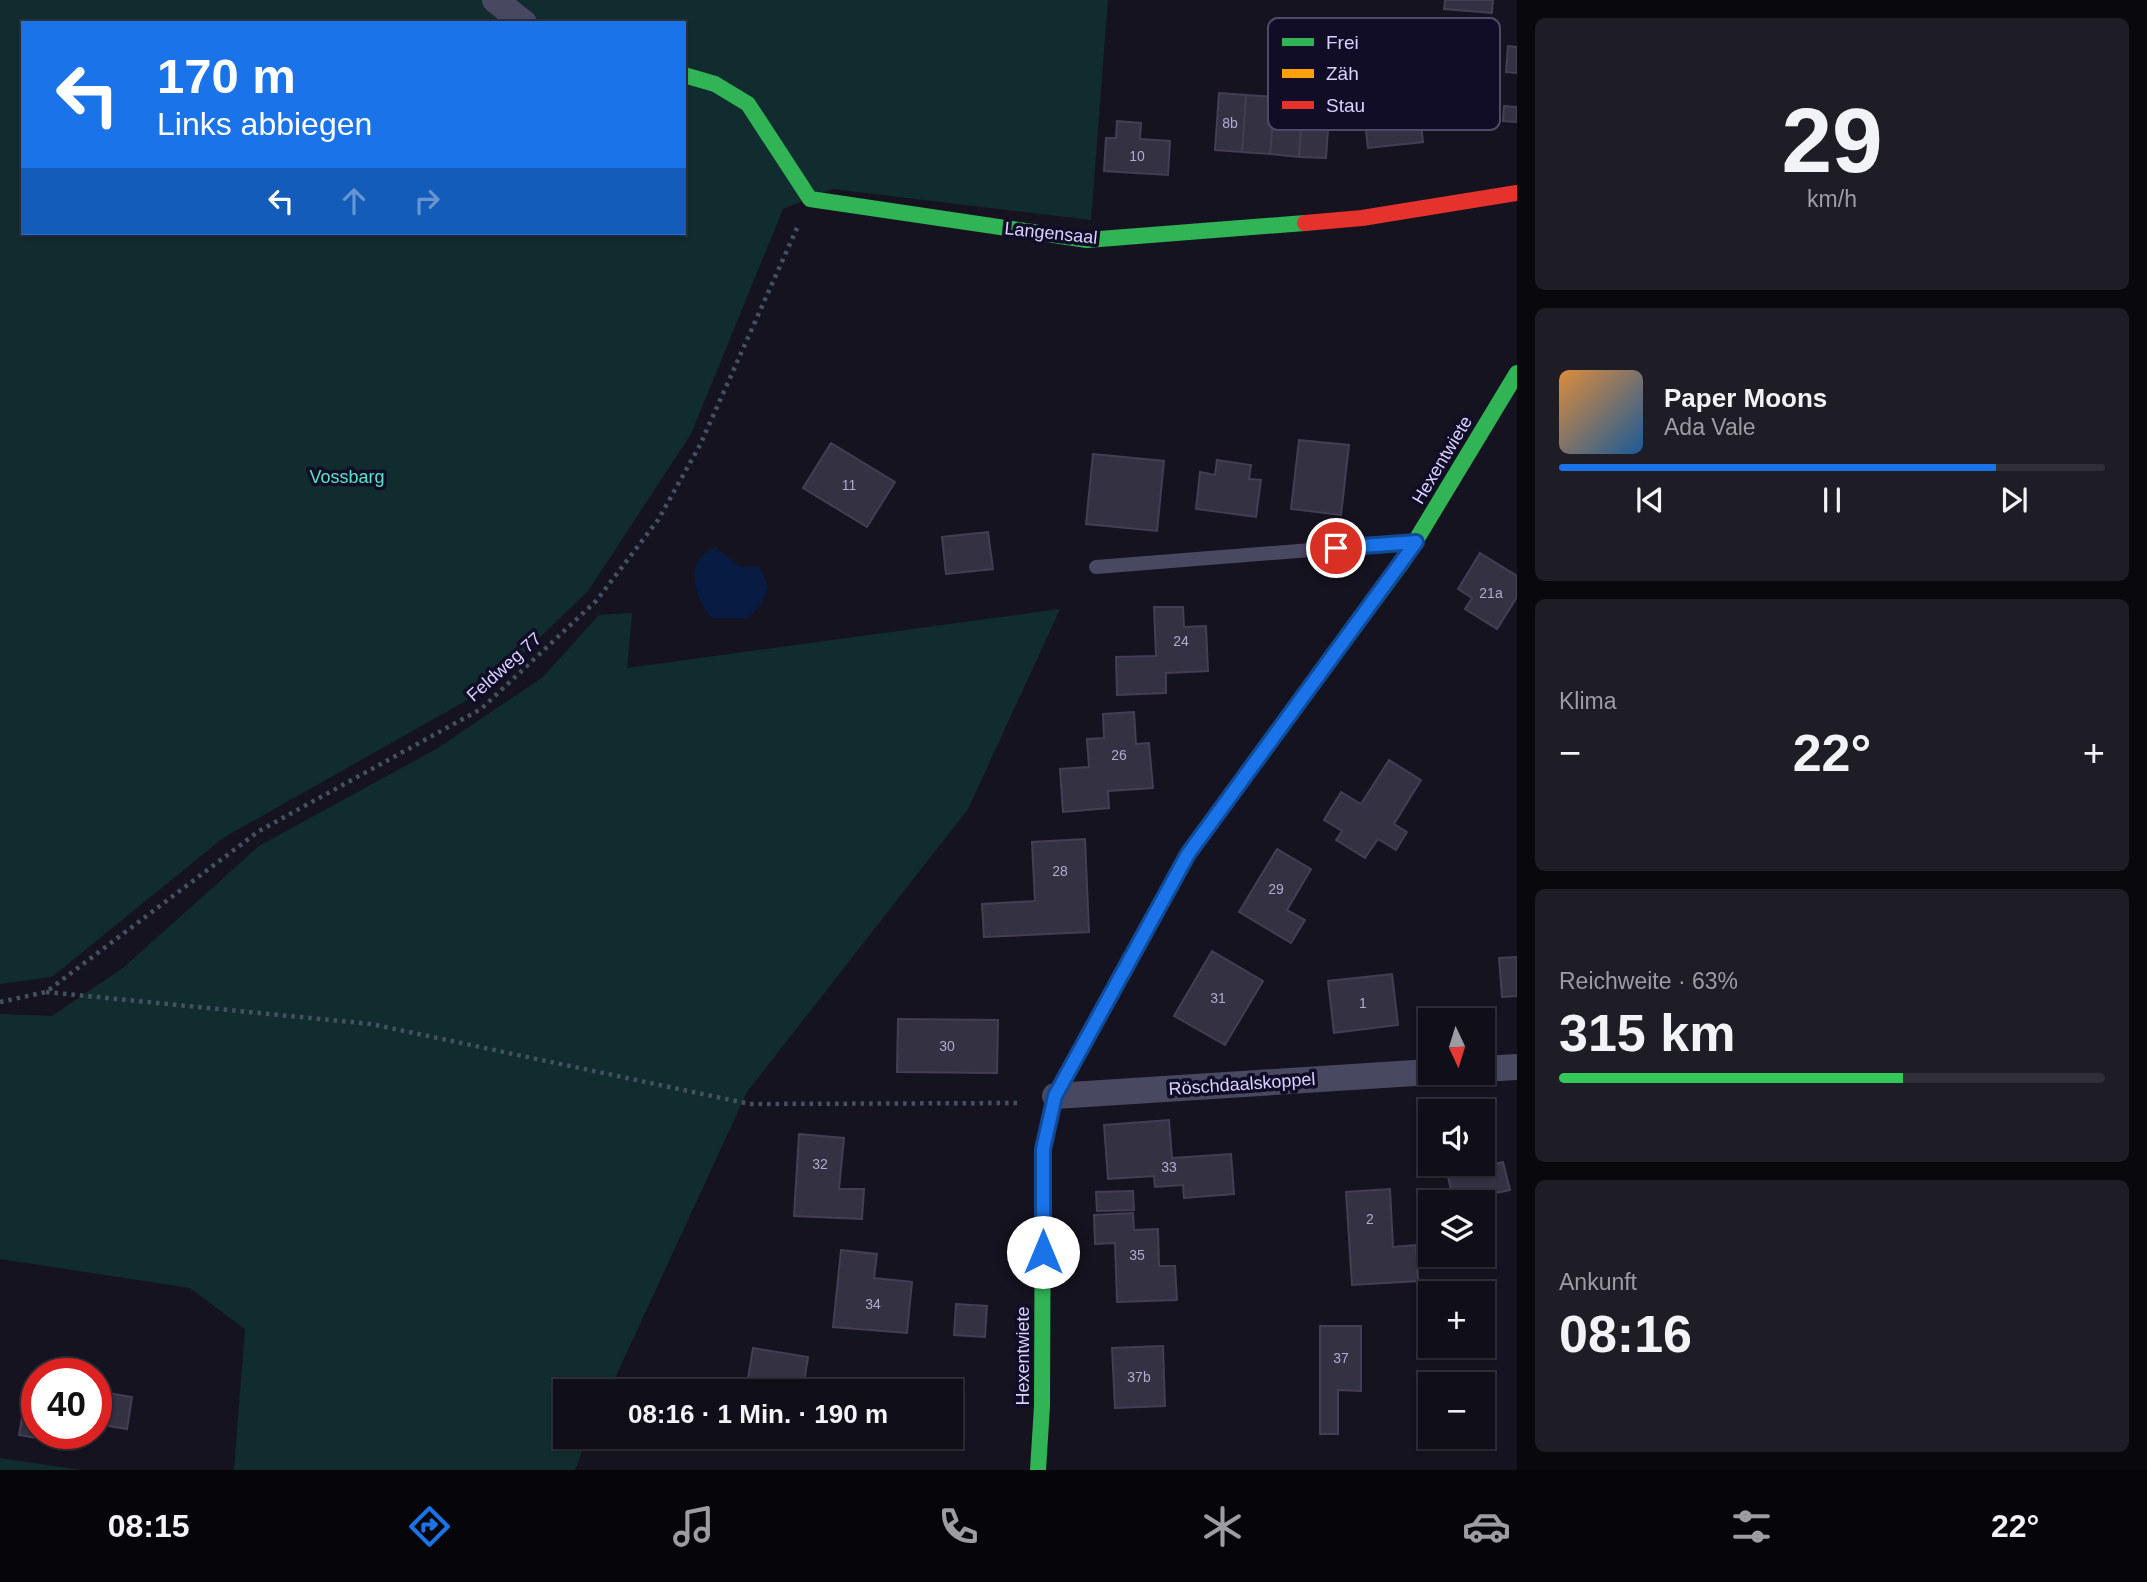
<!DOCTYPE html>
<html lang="de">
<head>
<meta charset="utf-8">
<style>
	body { margin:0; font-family:Helvetica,sans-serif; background:#1e1c25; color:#f1f3f6; height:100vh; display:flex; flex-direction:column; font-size:26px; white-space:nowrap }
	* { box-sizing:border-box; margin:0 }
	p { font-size:23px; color:#9c9ca2 }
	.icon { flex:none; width:38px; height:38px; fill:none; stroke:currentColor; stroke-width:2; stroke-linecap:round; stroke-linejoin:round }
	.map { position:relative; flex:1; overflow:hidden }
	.side { display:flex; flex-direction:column; gap:18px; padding:18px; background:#09080d; width:630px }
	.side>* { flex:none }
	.banner { position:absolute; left:21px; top:21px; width:665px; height:214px; border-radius:0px; box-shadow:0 2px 5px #0004,0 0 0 2px #302e37; background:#1a73e8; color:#fff; overflow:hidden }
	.needle { width:46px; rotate:176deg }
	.tools { position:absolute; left:1418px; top:1008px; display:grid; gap:14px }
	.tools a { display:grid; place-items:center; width:77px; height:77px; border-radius:0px; background:#100e18; box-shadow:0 2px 5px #0004,0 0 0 2px #302e37; font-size:35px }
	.speed { position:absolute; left:21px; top:1358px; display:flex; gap:14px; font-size:35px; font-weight:700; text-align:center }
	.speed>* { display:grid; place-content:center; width:91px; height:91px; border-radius:50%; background:#100e18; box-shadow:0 2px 5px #0004,0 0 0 2px #302e37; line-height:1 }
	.speed .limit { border:10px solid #d22; background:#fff; color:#111 }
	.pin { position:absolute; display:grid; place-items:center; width:60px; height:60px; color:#fff; margin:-30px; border:4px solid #fff; border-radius:50%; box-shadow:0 2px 7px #0007 }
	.me { position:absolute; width:77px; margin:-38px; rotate:0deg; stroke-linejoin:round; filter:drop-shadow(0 0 5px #0008) }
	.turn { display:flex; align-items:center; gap:24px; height:147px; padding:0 21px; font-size:32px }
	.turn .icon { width:91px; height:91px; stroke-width:2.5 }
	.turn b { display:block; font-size:49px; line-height:60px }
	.lanes { display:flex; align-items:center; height:66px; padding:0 21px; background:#0003; justify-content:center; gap:35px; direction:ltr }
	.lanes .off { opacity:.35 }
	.big { font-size:52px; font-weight:600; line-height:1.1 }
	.side .card { flex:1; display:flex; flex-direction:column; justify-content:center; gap:10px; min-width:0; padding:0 24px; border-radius:10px; background:#1e1c25 }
	.side .dial { align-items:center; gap:0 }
	.dial b { font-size:91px; line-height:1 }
	.song { display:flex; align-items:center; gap:21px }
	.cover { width:84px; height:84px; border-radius:10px; background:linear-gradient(135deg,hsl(30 70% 55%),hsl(210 70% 35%)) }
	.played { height:7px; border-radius:4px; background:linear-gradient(90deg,#1a73e8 80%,#302e37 80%) }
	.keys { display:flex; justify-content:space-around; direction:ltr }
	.heat { display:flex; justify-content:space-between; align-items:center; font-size:38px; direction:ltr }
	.charge { height:10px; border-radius:5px; background:linear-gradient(90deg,#34c759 63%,#302e37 0) }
	.trip { position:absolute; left:553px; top:1379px; width:410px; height:70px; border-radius:0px; background:#100e18; box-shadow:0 2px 5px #0004,0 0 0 2px #302e37; font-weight:600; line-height:70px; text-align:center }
	.menu { display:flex; height:112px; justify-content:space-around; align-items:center; background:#06060a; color:#9c9ca2 }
	.menu .icon { width:49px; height:49px }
	.menu .selected { color:#1a73e8 }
	.menu b { font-size:32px; color:#f1f3f6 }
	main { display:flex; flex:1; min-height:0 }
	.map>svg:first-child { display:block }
</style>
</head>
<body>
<main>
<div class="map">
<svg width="1517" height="1470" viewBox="0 0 1517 1470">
	<rect width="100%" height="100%" fill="#161320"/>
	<!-- green -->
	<path fill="#112c2e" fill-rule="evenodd" d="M0 0H1108L1091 220 832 189 783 209 691 434 588 591 485 690 223 838 52 977 0 984ZM23 23H684V233H23Z
		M1060 609 968 809 747 1092 609 1391H565V1437H588L575 1470H234L245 1329 190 1288 0 1259V1014L52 1016 123 968 259 846 438 748 543 677 599 615 632 613 627 668Z
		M0 1458 81 1470H0Z"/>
	<!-- water -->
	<path fill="#081b42" d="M715 547 741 567 759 566 768 587 762 603 748 618H712C699 604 687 575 701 557 704 553 711 550 715 547Z"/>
	<!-- building -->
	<path fill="#343142" stroke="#433e54" stroke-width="2" d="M1445 0H1493L1492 13 1444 9Z
		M1508 46 1517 47V73L1506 72Z
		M1415 72 1423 142 1368 148 1360 78Z
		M1219 93 1246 95 1242 152 1215 150Z
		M1246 95 1275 97 1270 154 1242 152Z
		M1275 97 1303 99 1299 157 1270 154Z
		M1303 99 1330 101 1326 158 1299 157Z
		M1504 106 1517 107V122L1503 121Z
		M1117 121 1141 123 1140 139 1170 141 1168 175 1104 171 1106 138H1116Z
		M1299 440 1349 445 1341 515 1291 509Z
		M831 443 895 482 867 527 803 488Z
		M1093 454 1164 461 1157 531 1086 524Z
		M1217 460 1251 465 1249 479 1261 480 1256 517 1196 509 1200 472 1215 475Z
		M988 532 993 569 946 574 942 537Z
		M1480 553 1517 576V597L1497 629 1465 609 1472 598 1458 589Z
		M1154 607H1183L1184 627 1206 626 1208 671 1166 673V693L1117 695 1116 657 1156 656Z
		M1134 712 1136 744 1149 743 1153 788 1108 791 1109 808 1063 812 1060 769 1089 767 1087 739 1104 738 1103 714Z
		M1389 760 1421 780 1394 824 1407 832 1396 850 1378 839 1365 858 1336 840 1342 831 1324 820 1341 792 1361 804Z
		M1085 839 1089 932 984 937 982 904 1035 901 1032 842Z
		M1277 849 1311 869 1287 910 1305 920 1291 943 1239 912Z
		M1212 951 1263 981 1225 1045 1174 1016Z
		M1517 957V996L1502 997 1499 958Z
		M1392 974 1398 1025 1334 1033 1328 981Z
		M898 1019 998 1020 997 1073 897 1072Z
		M1169 1120 1172 1158 1231 1154 1234 1194 1184 1198 1183 1185 1155 1187 1154 1176 1108 1179 1104 1125Z
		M799 1134 844 1138 839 1189H864L862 1219 794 1216Z
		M1503 1162 1510 1190 1454 1202 1445 1164H1481L1482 1167Z
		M1390 1189 1393 1247 1416 1245 1418 1281 1352 1285 1346 1192Z
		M1133 1191 1134 1210 1097 1211 1096 1192Z
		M1133 1213 1134 1230 1158 1229 1159 1266H1175L1177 1300 1117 1302 1115 1243 1095 1244 1094 1215Z
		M841 1250 877 1254 874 1278 912 1282 907 1333 833 1327Z
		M956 1304 987 1306 985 1337 954 1335Z
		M1320 1326H1361V1391L1338 1390V1434H1320Z
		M1163 1346 1165 1406 1115 1408 1112 1348Z
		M753 1348 808 1357 803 1389 821 1391H746Z
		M28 1380 37 1381V1433H48L47 1440 19 1435Z
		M96 1391 132 1397 127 1429 96 1424Z"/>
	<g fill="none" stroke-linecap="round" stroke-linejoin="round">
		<!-- path -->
		<path stroke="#445161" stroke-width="4.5" stroke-dasharray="3.5 5" stroke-linecap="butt" d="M46 992 371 1024 750 1104 1017 1103
			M0 1002 46 992 259 831 481 709 596 601 658 520 700 445 797 228"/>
		<!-- lane -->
		<path stroke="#494861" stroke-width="14" d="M1096 567 1411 542"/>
		<!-- street -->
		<path stroke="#494861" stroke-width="26" d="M495 0 524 23
			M1482 1069 1517 1067
			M1055 1096 1430 1072"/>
		<!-- fast -->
		<path stroke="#30b455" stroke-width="16" d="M684 75 715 84 748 104 810 199 1087 240 1305 223
			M1255 762 1404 560 1517 373
			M1038 1470 1042 1406 1043 1149 1055 1096 1097 1020"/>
		<!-- slow -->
		<path stroke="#ff9f0a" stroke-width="16" d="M1097 1020 1188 854 1255 762"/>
		<!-- jam -->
		<path stroke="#e5322d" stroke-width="16" d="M1305 223 1362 218 1517 193"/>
	</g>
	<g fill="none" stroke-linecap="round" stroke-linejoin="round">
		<defs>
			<path id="route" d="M1043 1252V1149L1055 1096 1188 854 1416 542 1336 548"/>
		</defs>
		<!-- route casing -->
		<use href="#route" stroke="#114b97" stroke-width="18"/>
		<!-- route -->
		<use href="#route" stroke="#1a73e8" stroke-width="12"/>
	</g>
	<g text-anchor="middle" stroke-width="7" stroke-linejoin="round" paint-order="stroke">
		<!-- number labels -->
		<g font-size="14" fill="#b0aad0">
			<text x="1230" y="128">8b</text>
			<text x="1137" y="161">10</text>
			<text x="849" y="490">11</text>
			<text x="1491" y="598">21a</text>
			<text x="1181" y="646">24</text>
			<text x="1119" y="760">26</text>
			<text x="1060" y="876">28</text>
			<text x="1276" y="894">29</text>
			<text x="1218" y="1003">31</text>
			<text x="1363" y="1008">1</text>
			<text x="947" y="1051">30</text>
			<text x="820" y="1169">32</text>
			<text x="1169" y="1172">33</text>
			<text x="1370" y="1224">2</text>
			<text x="1137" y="1260">35</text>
			<text x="873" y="1309">34</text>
			<text x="1341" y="1363">37</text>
			<text x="1139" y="1382">37b</text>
		</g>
		<!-- street labels -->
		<g font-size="18" fill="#d9d2ff" stroke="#120d26">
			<text transform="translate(1051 233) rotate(6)" y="6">Langensaal</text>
			<text transform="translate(1442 460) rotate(-59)" y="6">Hexentwiete</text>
			<text transform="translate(504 667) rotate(-42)" y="6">Feldweg 77</text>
			<text transform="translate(1242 1084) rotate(-4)" y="6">Röschdaalskoppel</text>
			<text transform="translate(1023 1356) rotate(-90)" y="6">Hexentwiete</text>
		</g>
		<!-- park labels -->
		<g font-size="18" fill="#57e6c7" stroke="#120d26">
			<text x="347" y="483">Vossbarg</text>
		</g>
	</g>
	<!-- legend -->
	<rect x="1268" y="18" width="232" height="112" rx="10" fill="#120d26" stroke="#4e4867" stroke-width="2"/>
	<rect x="1282" y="38" width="32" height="8" fill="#30b455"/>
	<rect x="1282" y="69" width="32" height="9" fill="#ff9f0a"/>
	<rect x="1282" y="101" width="32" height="8" fill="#e5322d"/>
	<g font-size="19" fill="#d9d2ff">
		<text x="1326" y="49">Frei</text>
		<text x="1326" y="80">Zäh</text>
		<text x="1326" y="112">Stau</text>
	</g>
</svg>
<div class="tools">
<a><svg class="needle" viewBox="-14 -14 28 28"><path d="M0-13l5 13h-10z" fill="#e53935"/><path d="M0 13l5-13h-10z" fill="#9c9ca2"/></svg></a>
<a><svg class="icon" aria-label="sound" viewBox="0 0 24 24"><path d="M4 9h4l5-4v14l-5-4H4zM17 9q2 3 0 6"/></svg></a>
<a><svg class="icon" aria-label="layers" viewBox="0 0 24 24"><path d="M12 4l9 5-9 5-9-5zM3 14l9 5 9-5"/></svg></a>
<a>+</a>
<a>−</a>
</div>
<div class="speed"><div class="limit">40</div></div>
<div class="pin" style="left:1336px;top:548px;background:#d93025"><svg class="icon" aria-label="arrive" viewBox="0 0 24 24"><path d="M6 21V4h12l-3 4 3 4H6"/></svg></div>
<svg class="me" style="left:1043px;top:1252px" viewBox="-20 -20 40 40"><circle r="19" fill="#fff"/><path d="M0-13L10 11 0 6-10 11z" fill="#1a73e8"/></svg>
<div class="trip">08:16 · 1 Min. · 190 m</div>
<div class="banner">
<div class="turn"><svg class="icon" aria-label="left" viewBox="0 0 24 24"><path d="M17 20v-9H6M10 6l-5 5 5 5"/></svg><div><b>170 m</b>Links abbiegen</div></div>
<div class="lanes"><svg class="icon" aria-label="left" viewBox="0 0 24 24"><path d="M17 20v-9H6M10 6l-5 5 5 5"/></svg><svg class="icon off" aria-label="ahead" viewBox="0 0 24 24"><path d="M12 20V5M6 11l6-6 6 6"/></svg><svg class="icon off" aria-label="right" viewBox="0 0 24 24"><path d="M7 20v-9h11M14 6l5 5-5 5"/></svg></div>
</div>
</div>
<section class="side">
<div class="card dial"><b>29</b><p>km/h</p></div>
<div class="card">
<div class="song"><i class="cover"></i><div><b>Paper Moons</b><p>Ada Vale</p></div></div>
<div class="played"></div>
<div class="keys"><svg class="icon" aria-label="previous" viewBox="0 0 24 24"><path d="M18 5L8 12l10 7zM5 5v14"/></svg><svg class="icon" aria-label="pause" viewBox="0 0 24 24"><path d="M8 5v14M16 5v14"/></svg><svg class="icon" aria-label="next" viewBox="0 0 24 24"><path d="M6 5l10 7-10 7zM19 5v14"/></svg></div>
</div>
<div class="card"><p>Klima</p>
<div class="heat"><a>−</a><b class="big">22°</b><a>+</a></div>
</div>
<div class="card"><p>Reichweite · 63%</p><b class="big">315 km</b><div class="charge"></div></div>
<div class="card"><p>Ankunft</p><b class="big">08:16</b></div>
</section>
</main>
<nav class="menu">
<b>08:15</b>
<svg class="icon selected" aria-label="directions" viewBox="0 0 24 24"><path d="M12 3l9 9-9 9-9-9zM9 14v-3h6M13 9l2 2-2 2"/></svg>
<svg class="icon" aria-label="music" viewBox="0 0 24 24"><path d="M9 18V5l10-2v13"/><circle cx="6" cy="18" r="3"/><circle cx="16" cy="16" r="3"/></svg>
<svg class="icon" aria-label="phone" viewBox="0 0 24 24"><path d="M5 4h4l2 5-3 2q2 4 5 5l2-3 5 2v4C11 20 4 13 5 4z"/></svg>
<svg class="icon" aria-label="climate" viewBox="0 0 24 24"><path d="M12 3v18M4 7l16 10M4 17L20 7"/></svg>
<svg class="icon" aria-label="car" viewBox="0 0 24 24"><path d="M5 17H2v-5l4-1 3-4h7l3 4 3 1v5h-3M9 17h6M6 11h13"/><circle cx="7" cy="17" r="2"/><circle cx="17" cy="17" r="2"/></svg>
<svg class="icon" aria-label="filters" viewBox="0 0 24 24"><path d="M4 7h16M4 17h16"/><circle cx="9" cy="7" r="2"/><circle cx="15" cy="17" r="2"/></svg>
<b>22°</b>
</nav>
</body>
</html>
